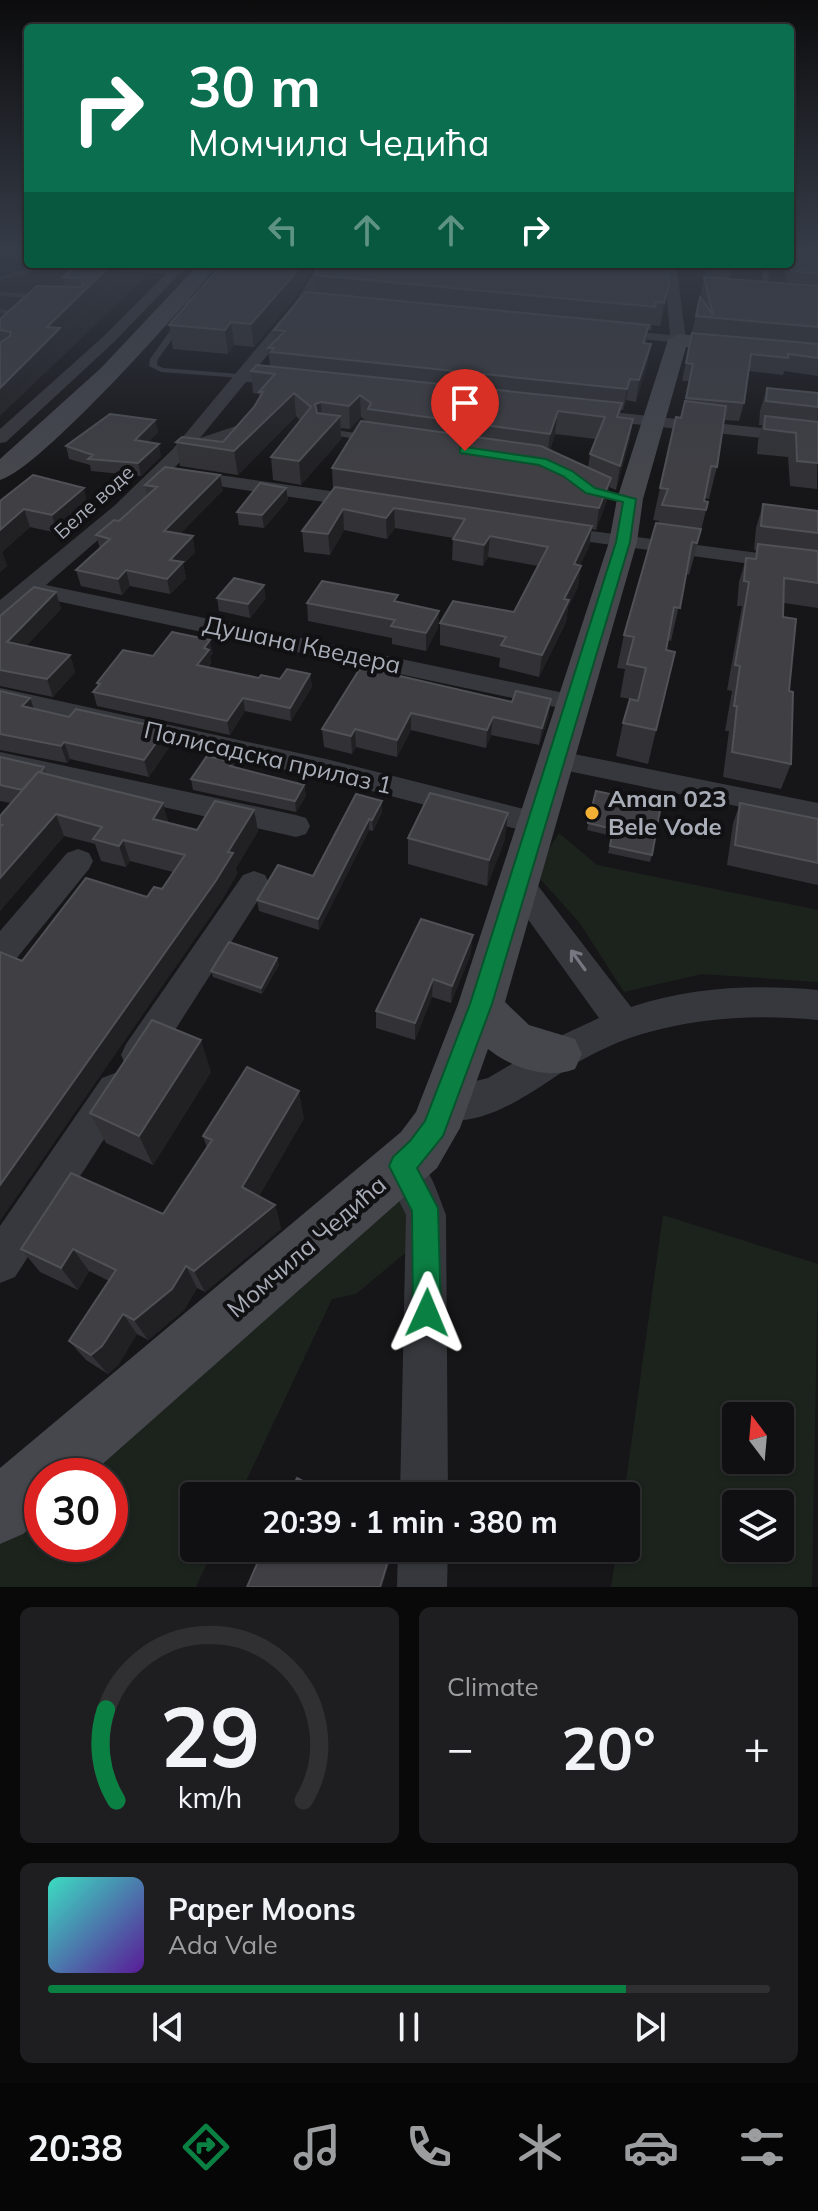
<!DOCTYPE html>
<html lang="en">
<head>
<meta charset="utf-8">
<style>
	body { margin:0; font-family:Mulish,sans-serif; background:#1e1e20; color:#f1f3f6; height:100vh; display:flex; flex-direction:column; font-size:30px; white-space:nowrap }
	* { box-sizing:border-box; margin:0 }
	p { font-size:26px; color:#9c9d9f }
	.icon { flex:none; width:44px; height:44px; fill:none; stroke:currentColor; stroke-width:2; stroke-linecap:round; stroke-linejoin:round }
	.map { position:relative; height:1587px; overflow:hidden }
	.sheet { display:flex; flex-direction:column; gap:20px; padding:20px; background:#09090a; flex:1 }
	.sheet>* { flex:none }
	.banner { position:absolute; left:24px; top:24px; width:770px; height:244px; border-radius:8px; box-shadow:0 2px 6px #0004,0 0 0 2px #303032; background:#0b6e4f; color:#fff; overflow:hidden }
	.needle { width:52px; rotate:344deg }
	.controls { position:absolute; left:722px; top:1402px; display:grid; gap:16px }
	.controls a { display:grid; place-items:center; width:72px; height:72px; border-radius:8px; background:#101012; box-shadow:0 2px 6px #0004,0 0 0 2px #303032; font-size:40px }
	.speed { position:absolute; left:24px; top:1458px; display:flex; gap:16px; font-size:40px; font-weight:700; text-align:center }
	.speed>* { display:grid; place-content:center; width:104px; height:104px; border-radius:50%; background:#101012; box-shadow:0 2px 6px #0004,0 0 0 2px #303032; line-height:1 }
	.speed .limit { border:12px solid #d22; background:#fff; color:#111 }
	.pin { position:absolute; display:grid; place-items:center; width:68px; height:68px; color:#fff; margin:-82px -34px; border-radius:50% 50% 50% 0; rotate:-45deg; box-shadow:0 0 8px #0007 }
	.pin .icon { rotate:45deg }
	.me { position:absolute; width:88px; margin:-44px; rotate:1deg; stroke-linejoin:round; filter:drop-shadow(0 0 6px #0008) }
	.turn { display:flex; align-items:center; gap:28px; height:168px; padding:0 32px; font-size:36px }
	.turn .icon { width:104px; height:104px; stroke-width:2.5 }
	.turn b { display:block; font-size:56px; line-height:68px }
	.lanes { display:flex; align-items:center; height:76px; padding:0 32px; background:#0003; justify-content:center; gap:40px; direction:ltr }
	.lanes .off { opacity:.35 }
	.big { font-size:60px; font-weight:700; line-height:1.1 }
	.sheet .tile { flex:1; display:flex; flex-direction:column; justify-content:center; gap:12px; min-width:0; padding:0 28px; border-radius:12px; background:#1e1e20 }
	.sheet .dial { align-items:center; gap:0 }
	.dial svg { height:208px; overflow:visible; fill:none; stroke:#303032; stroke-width:7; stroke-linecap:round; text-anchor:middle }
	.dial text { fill:#f1f3f6; stroke:none }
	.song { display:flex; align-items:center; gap:24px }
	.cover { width:96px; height:96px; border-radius:12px; background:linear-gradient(135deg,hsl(170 70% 55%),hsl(270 70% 35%)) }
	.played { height:8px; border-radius:4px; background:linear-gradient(90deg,#0b8043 80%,#303032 80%) }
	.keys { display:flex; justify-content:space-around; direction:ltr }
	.heat { display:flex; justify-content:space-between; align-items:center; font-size:44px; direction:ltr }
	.sheet .tiles { flex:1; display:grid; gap:20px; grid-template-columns:1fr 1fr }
	.tile:last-child { grid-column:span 2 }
	.trip { position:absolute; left:180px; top:1482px; width:460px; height:80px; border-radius:8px; background:#101012; box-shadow:0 2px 6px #0004,0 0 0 2px #303032; font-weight:700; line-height:80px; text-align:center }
	.tabs { display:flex; height:128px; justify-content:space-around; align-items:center; background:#060607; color:#9c9d9f }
	.tabs .icon { width:56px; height:56px }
	.tabs .selected { color:#0b8043 }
	.tabs b { font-size:36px; color:#f1f3f6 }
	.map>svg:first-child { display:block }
</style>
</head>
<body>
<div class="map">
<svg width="818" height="1587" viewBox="0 0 818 1587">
	<rect width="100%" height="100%" fill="#161618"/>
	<!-- built -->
	<path fill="#222225" d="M0 252H28V264H159L0 416Z"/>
	<!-- green -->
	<path fill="#1c231d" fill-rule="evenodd" d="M559 833 597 865 818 910V982L702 974 624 992 579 922 541 880 537 868Z
		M401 1166 427 1235 356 1294 332 1299 239 1496H194V1548H214L196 1587H0V1511ZM42 1476H110V1544H42Z
		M663 1215 818 1264 812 1587H611L617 1548H626L624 1496ZM780 1416V1460H736V1416ZM736 1504H780V1548H736Z"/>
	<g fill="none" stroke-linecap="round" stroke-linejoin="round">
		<!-- lane -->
		<path fill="#37383d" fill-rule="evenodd" d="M49 264 174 270 177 272 174 274 53 267 0 280V276Z
			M762 264H768L769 292 766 294 763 292Z
			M187 287 190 289 193 310 158 359 157 365 163 368 239 374H242V378L161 372 149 366 150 359 185 310 184 289Z
			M0 292 45 295 48 297 45 299 0 296Z
			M0 309 22 312 18 314 0 313Z
			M322 428 369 435 373 438 369 441 319 433V429Z"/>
		<!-- street -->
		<path fill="#37383d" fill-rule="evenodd" d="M176 264H189L114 342 6 442 0 443V429L104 336Z
			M319 264H331L307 306 253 373 294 378V384L246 382 200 438 245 423 254 428 251 432 187 455 128 514 46 585 574 695 583 697 587 703 583 709 574 711 33 596 8 617 0 619V600L114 506 172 450 296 301Z
			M664 264H676L686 340 683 343 604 336 602 333 609 329 670 335Z
			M584 409 818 434V444L578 418 575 414Z
			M185 470 365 496 375 502 365 508 178 480 176 476 178 472Z
			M553 526 818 561V573L546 536 543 532Z
			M0 688 326 759 536 812 546 815 550 823 546 831 536 834 326 779 0 704Z
			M554 750 818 803V823L544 766 540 759 544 752Z
			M0 752 296 815 306 818 310 826 306 834 296 837 0 770Z
			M78 849 89 853 93 861 89 869 12 964 0 968V931L67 853Z
			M518 870 529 874 631 1007C691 987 755 984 818 990V1020C758 1014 700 1017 642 1034 621 1040 600 1050 580 1061 539 1085 482 1136 431 1116L426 1104 431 1092 488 1078 556 1038 599 1018 507 890 503 882 507 874Z
			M254 871 265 875 269 883 152 1066 139 1071 126 1066 121 1055 126 1044 243 875Z
			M115 1073 128 1078 133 1090 128 1102 15 1277 0 1283V1226L102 1078Z
			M401 1147C428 1158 436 1189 446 1215L448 1496H400L406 1215 382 1166 387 1152Z
			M398 1548H448L447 1587H397Z"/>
		<!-- secondary -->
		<path fill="#45474d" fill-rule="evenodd" d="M199 264H218C189 303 39 470 0 480V459L101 368Z
			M678 334 818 347V359L686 347 643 499 637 542 505 1002 529 1025 575 1039 582 1054 575 1069C546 1080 512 1068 488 1049L460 1128 437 1168 89 1476H42V1518L23 1534 0 1544V1468L401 1132 416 1112 458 1004 609 542 617 499 668 340Z"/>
	</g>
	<!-- wall -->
	<path fill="#323236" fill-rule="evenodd" d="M818 249V344L692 332 700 297 702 300 701 293 707 264H733L729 279 787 283 782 264H790Z
		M79 264H118L120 274 61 333 64 344 0 411V319L65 286 63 277Z
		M118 264H156L153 267Z
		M321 264H654L653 268 667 269 665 308 660 326 652 325 651 330H648L646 343 651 344 647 364 636 402 626 400 623 410H621L619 418 633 419 629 442 616 490 609 487 607 500 596 530 592 529 589 547 580 565 578 587 568 607 566 622 539 677 499 667 500 658 440 645V623L514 612 538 566 488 557 483 566 452 560 453 538 395 528 387 539 344 530 330 555 304 552 302 531 333 490 332 468 367 422 361 417 350 429 341 428V439L301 485 273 480 271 457 300 420 296 416 238 475 180 466 176 442H223L254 407 259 397V394L253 393 251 371 270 366 268 348 275 340 274 330 316 293 314 275ZM555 434 596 439 590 454 588 468 550 450Z
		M294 299 254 347 234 345 228 354 173 349 169 325Z
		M692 333 818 344V376L784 371 783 375 748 371 744 403 739 421 724 420 717 467 709 499 704 498V501L708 502 700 535 689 575 686 574 671 641 668 640 666 650 675 652 648 764 616 756 623 723 630 699 620 697 625 669 617 668 624 635 658 524 659 521 653 520 660 488 681 418 689 381H682Z
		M767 388 818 393 817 489 790 486 788 457 757 454 758 441 762 425H759L760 411Z
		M155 420 158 432 148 442 161 456 141 476 91 471 90 465 69 459 66 446Z
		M145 485 223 490 180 534 195 552 183 564 186 578 170 594 130 586 122 595 81 586 76 570 100 549 96 535 119 521 147 496Z
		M286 488 288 500 264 528 239 525 237 512Z
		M0 501 88 506 57 533 30 527 2 552 7 566 0 572Z
		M763 504 818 511V608L784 603 783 617 789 691 791 764 781 789 723 777 729 731H725L732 691 727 690 742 606H737L739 582 746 558 754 559 756 550H754L756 528Z
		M56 592 61 609 26 646 70 655 75 672 53 697 0 686V616Z
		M217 598H266L250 618 219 611Z
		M307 603 438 628 426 651 392 644V638L308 621Z
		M213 653 210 657 211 663 208 668 259 678 280 679 310 674 312 687 291 721 245 711 230 735 97 706 93 692 98 687 97 683 153 656Z
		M361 667 549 716 539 745 491 735 486 748 411 730 397 757 356 747 352 754 324 747 322 729Z
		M0 691 30 698 34 709 170 746 149 777 70 759 67 763 0 750Z
		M0 757 44 767 47 774 169 823 197 830 254 810 258 831 236 868 237 874 220 903 22 961 162 889 173 872 130 861 126 867 101 861 95 844 64 836 0 911V816L11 803 0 801Z
		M233 762 234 767 304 785 306 796 296 812 193 790 191 779Z
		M596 791 652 855 650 862 608 853 612 836 587 830Z
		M356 794 382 812 373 831 369 830 319 930 259 911 257 900 313 876Z
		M740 803 818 819V885L727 865 733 823Z
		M408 838 505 839 487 886 408 864Z
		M471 953 451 1003 432 997 415 1040 376 1028V1011Z
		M277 958 279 965 262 994 213 977 211 971Z
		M211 1072 153 1165 106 1143 90 1113Z
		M304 1118 259 1196 275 1205 281 1229 205 1292 197 1288 184 1310 148 1340 137 1334 118 1365 108 1374 86 1360 69 1341 109 1281 89 1271 78 1290 40 1272 21 1249 163 1214 207 1148 203 1136Z"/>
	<!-- shaded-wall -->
	<path fill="#212124" d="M112 264H118L120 274 61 333 64 344 0 411V388L47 327Z
		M301 264H317L294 299 254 347 251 324Z
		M669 285 665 308 660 326 664 303Z
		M231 322 234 345 228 354 225 330Z
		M651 344 647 364 636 402 639 380Z
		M630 379 626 400 623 410 627 389Z
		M294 393 296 416 238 475 234 451Z
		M360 395 361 417 350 429 349 406Z
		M321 402 322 425 317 427 315 404Z
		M558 411 555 434 547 458 550 434Z
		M340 416 341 439 301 485 299 461Z
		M633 419 629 442 616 490 620 466Z
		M155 420 158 432 138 452 135 440Z
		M159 444 161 456 141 476 138 463Z
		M220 475 223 490 168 546 164 531Z
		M611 478 607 500 596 530 599 508Z
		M84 488 88 506 57 533 52 515Z
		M286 488 288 500 264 528 262 515Z
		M394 508 395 528 387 539 386 518Z
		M24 509 30 527 2 552 7 566 0 572V530Z
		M343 509 344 530 330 555 328 534Z
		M592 526 589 547 571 585 574 564Z
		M193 536 195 552 183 564 186 578 170 594 167 579 170 560Z
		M490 536 488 557 483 566 484 545Z
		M581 566 578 587 568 607 566 622 539 677 542 655 564 599Z
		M126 570 130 586 122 595 118 579Z
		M264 585 266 598 250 618 248 604Z
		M56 592 61 609 14 659 7 642Z
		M439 611 438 628 426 651V633Z
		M210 640 213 653 210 657 211 663 199 679 197 665 204 648Z
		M70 655 75 672 53 697 47 679Z
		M310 674 312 687 291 721 290 708Z
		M30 698 36 715 22 706Z
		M243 698 245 711 230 735 227 721Z
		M551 699 549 716 539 745 542 728Z
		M411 713V730L397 757V740Z
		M493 717 491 735 486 748 487 730Z
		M166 729 170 746 149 777 144 760Z
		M355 729 356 747 352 754 351 736Z
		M64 742 70 759 67 763 61 746Z
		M304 785 306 796 296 812 295 801Z
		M382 801V812L373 831 372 820Z
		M163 803 169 824 153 819Z
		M254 810 258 831 236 868 237 874 220 903 0 1221V1185L228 852Z
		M508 813 505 839 487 886 489 860Z
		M56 814 64 836 0 911V878Z
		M369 819V830L319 930 318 919Z
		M123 840 130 861 126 867 119 846Z
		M473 935 471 953 451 1003 452 986Z
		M277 958 279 965 262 994 261 988Z
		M433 979 432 997 415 1040V1023Z
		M201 1040 211 1072 153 1165 139 1136Z
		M299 1091 304 1118 250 1212 242 1187Z
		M275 1205 281 1229 205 1292 194 1271Z
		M73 1249 89 1271 78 1290 61 1268Z
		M186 1266 197 1288 184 1310 148 1340 134 1320Z
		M123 1314 137 1334 118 1365 108 1374 91 1355Z
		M392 1548H394L382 1587H380Z"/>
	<!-- building -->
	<path fill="#3f3f44" stroke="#4f5156" stroke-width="2" d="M790 249H818V273L791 271 790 264Z
		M79 264H112L47 327 60 328 0 388V343L10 336 11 332 0 330V319L37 286 80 287 84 284 79 278 63 277Z
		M222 264H301L292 277 251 324 231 322 225 330 169 325Z
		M321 264H610L667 269 669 285 664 303 656 302 655 307 314 275Z
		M704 277 818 286V327L696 316 700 297 713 315Z
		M306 292 649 325 643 343 651 344 639 380 630 379 627 389 271 352 274 348H268L285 331 274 330Z
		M692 333 818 344V358L788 354V358L751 354 744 403 686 398 693 364 686 363Z
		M257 365 622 403 617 417 633 419 620 466 590 454 605 417 558 411 550 434 368 409 371 403 360 395 349 406 321 402 315 404 317 413 340 416 299 461 271 457 311 407 294 393 234 451 176 442 182 437 223 442 254 407 263 392H259L275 374 251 371Z
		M767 388 818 393V407L766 401Z
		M685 401 726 406 717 467 711 466 704 501 708 502 706 510 662 505 668 489 660 488 676 417 681 418Z
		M110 414 155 420 135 440 159 444 138 463 88 459 93 455 66 446Z
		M765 416 818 422V463L797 461 796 433 764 429Z
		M361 421 541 446 611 478 599 508 332 468Z
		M165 467 220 475 164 531 193 536 170 560 183 562 167 579 126 570 118 579 76 570 110 539 96 535 114 520 119 521 157 487 145 485Z
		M33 475 84 488 52 515 24 509 0 530V501Z
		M260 483 286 488 262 515 237 512Z
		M335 487 592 526 574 564 581 566 564 599 569 600 542 655 501 645 506 637 440 623 453 601 514 612 548 547 490 536 484 545 453 539 465 519 394 508 386 518 343 509 328 534 302 531Z
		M763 504 818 511V533L761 526Z
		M656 523 701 529 697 543 692 542 680 608 674 607 666 650 675 652 656 730 623 723 630 699 638 701 646 668 627 664 634 637 624 635Z
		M758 544 818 551V583L784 578 783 617 796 619 789 691 793 692 791 764 732 752 737 706H734L740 666 735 665 749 582 744 581 746 558 756 559Z
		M234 578 264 585 248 604 217 598Z
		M322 581 398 595 394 601 439 611 426 633 391 626 395 620 307 603Z
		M34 587 56 592 7 642 70 655 47 679 0 670V616Z
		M172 632 210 640 204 648 209 650 197 665 259 678 261 675 280 679 287 669 310 674 290 708 243 698 227 721 93 692 100 684 97 683 123 650 153 656Z
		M361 667 512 702 516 691 551 699 542 728 493 717 487 730 411 713 397 740 355 729 351 736 322 729Z
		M0 691 30 698 22 706 69 717 76 709 166 729 144 760 64 742 61 746 0 734Z
		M207 756 233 762 230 766 304 785 295 801 191 779Z
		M0 757 44 767 41 772H38L22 790 0 785Z
		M38 772 163 803 153 819 197 830 215 801 254 810 228 852 233 853 215 882 0 1185V952L22 961 86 878 147 897 154 887 162 889 185 855 123 840 119 846 93 839 102 827 56 814 0 878V827L2 825H0V816Z
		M596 791 661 805 652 855 610 846 613 829 588 823Z
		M430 793 508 813 489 860 408 838Z
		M356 794 382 801 372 820 369 819 318 919 257 900 278 865 313 876Z
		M740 803 818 819V863L735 845Z
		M421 919 473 935 452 986 433 979 415 1023 376 1011Z
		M229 942 277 958 261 988 211 971Z
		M152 1020 201 1040 139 1136 90 1113Z
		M247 1067 299 1091 242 1187 275 1205 194 1271 186 1266 172 1289 134 1320 123 1314 102 1346 91 1355 69 1341 116 1270 73 1249 61 1268 21 1249 71 1173 163 1214 212 1140 203 1136Z
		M297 1478 330 1496H288Z
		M264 1548H392L380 1587H247Z"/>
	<!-- one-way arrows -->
	<defs><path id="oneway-shaft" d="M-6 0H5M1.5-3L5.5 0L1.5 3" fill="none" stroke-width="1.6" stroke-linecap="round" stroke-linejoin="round" transform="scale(2)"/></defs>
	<use stroke="#757881" href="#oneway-shaft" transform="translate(578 960) rotate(-126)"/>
	<!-- sky -->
	<linearGradient id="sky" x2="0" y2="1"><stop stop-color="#0c0c0d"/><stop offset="0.53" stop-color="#363c48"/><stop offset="1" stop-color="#363c48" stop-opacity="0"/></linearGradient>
	<rect width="818" height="471" fill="url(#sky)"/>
	<!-- route -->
	<path fill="#0b8043" stroke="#07532c" stroke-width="2" d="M465 447 546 459 572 471 595 488 636 499 630 542 492 1004 443 1136 417 1168 438 1208 441 1313 437 1323 427 1327 417 1323 413 1313 412 1211 389 1166 393 1157 410 1141 425 1121 470 1004 616 542 623 502 586 493 563 476 539 465 460 453V448Z"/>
	<!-- markers -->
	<circle fill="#f2b134" stroke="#111113" stroke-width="3" cx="592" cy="813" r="8"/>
	<g text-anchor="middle" stroke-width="8" stroke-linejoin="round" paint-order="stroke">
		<!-- far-street labels -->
		<g font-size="20" fill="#a8adb8" stroke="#111113">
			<text transform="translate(94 502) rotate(-42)" y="7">Беле воде</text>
		</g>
		<!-- street labels -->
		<g font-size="24" fill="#a8adb8" stroke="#111113">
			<text transform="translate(302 645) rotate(12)" y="8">Душана Кведера</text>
			<text transform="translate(268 758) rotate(13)" y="8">Палисадска прилаз 1</text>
			<text transform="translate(307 1247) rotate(-41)" y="8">Момчила Чедића</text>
		</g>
		<!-- poi labels -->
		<g font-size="24" font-weight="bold" fill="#a8adb8" stroke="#111113" text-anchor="start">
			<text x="608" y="807">Aman 023<tspan x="608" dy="28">Bele Vode</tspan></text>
		</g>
	</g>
</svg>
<div class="controls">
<a><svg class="needle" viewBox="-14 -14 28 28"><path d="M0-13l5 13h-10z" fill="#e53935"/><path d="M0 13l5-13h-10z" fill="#9c9d9f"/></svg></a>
<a><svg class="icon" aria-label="layers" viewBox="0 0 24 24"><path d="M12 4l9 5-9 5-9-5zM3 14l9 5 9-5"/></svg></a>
</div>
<div class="speed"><div class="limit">30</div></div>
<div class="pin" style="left:465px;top:451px;background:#d93025"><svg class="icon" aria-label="arrive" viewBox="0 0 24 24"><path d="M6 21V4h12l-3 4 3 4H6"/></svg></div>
<svg class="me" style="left:427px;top:1313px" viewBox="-20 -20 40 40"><path d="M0-17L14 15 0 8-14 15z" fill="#0b8043" stroke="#fff" stroke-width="4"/></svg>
<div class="trip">20:39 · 1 min · 380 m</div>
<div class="banner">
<div class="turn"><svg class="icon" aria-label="right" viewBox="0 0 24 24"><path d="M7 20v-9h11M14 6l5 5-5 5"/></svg><div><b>30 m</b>Момчила Чедића</div></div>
<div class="lanes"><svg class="icon off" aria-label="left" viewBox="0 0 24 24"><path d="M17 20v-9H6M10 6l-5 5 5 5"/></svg><svg class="icon off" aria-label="ahead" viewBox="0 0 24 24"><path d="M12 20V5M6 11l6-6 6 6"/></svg><svg class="icon off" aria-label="ahead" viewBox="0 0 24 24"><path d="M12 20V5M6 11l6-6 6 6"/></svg><svg class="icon" aria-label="right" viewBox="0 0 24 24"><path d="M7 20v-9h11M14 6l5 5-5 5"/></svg></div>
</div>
</div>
<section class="sheet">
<div class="tiles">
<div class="tile dial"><svg viewBox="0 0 100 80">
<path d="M14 69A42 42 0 1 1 86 69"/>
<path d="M14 69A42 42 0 0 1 10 34" stroke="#0b8043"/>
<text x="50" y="56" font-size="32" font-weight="700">29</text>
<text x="50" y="72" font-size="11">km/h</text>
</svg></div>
<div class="tile"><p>Climate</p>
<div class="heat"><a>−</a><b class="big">20°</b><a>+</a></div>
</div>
<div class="tile">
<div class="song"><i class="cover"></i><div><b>Paper Moons</b><p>Ada Vale</p></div></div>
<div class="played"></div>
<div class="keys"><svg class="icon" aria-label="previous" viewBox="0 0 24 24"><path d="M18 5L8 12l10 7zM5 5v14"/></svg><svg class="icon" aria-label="pause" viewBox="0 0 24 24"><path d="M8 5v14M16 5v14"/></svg><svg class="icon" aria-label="next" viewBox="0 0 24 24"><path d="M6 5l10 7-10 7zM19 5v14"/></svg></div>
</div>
</div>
</section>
<nav class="tabs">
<b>20:38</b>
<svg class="icon selected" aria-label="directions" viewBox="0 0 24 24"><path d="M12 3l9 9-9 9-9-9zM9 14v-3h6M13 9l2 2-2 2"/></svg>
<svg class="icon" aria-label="music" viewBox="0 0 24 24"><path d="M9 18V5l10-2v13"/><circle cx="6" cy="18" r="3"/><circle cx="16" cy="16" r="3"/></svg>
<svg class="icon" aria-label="phone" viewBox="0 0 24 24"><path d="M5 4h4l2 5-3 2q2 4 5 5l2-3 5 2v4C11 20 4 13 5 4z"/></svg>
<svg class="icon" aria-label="climate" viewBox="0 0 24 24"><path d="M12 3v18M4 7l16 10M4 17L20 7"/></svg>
<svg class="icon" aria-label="car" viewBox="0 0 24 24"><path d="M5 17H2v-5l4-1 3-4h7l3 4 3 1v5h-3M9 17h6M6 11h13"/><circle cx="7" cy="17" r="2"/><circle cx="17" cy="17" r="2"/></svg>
<svg class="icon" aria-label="filters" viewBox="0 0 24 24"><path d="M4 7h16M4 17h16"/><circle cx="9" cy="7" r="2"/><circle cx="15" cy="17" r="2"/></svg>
</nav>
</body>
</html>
